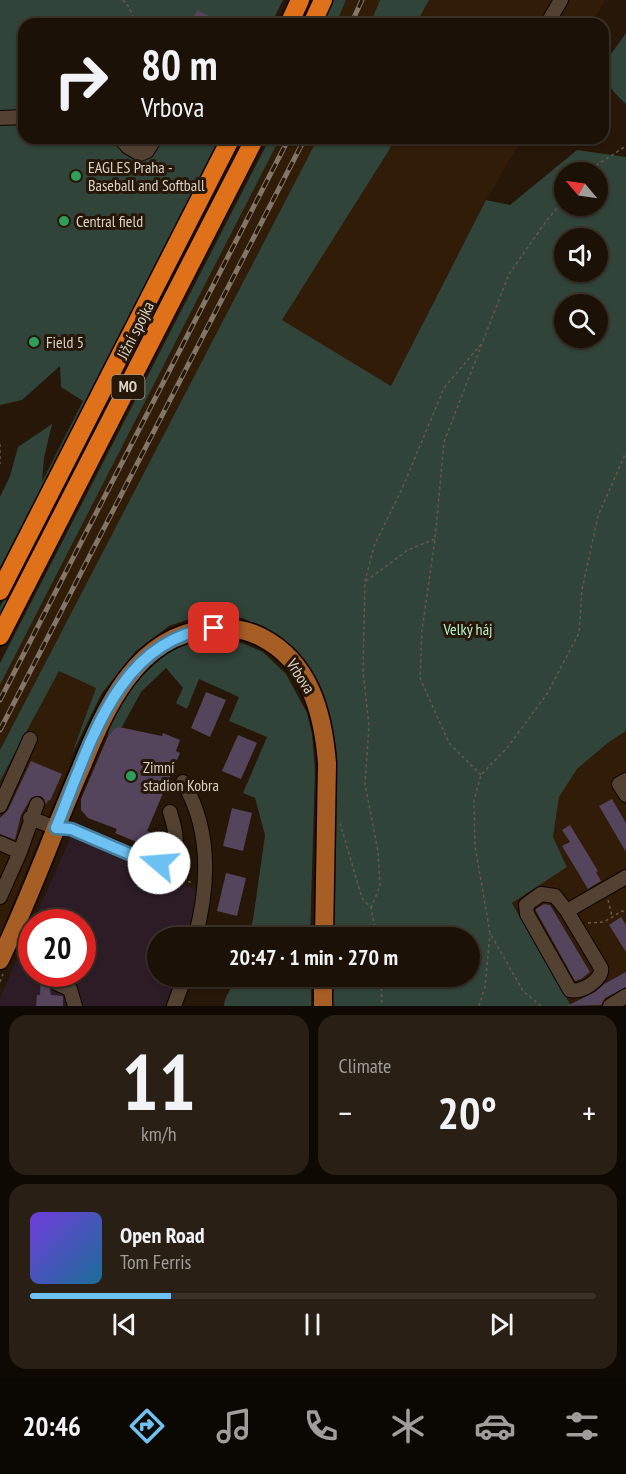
<!DOCTYPE html>
<html lang="en">
<head>
<meta charset="utf-8">
<style>
	body { margin:0; font-family:"PT Sans Narrow",sans-serif; background:#291f14; color:#f1f3f6; height:100vh; display:flex; flex-direction:column; font-size:22px; white-space:nowrap }
	* { box-sizing:border-box; margin:0 }
	p { font-size:20px; color:#a09d9b }
	.icon { flex:none; width:33px; height:33px; fill:none; stroke:currentColor; stroke-width:2; stroke-linecap:round; stroke-linejoin:round }
	.map { position:relative; height:1006px; overflow:hidden }
	.panel { display:flex; flex-direction:column; gap:9px; padding:9px; background:#0f0903; flex:1 }
	.panel>* { flex:none }
	.banner { position:absolute; left:18px; top:18px; width:591px; height:126px; border-radius:18px; box-shadow:0 2px 4px #0004,0 0 0 2px #3a3128; background:#1c1106; color:#f1f3f6; overflow:hidden }
	.needle { width:39px; rotate:299deg }
	.buttons { position:absolute; left:554px; top:162px; display:grid; gap:12px }
	.buttons a { display:grid; place-items:center; width:54px; height:54px; border-radius:50%; background:#1c1106; box-shadow:0 2px 4px #0004,0 0 0 2px #3a3128; font-size:30px }
	.speed { position:absolute; left:18px; top:909px; display:flex; gap:12px; font-size:30px; font-weight:700; text-align:center }
	.speed>* { display:grid; place-content:center; width:78px; height:78px; border-radius:50%; background:#1c1106; box-shadow:0 2px 4px #0004,0 0 0 2px #3a3128; line-height:1 }
	.speed .limit { border:9px solid #d22; background:#fff; color:#111 }
	.pin { position:absolute; display:grid; place-items:center; width:51px; height:51px; color:#fff; margin:-26px; border-radius:12px; box-shadow:0 3px 9px #0006 }
	.me { position:absolute; width:66px; margin:-33px; rotate:288deg; stroke-linejoin:round; filter:drop-shadow(0 0 4px #0008) }
	.turn { display:flex; align-items:center; gap:21px; height:126px; padding:0 24px; font-size:27px }
	.turn .icon { width:78px; height:78px; stroke-width:2.5 }
	.turn b { display:block; font-size:42px; line-height:51px }
	.big { font-size:45px; font-weight:600; line-height:1.1 }
	.panel .widget { flex:1; display:flex; flex-direction:column; justify-content:center; gap:9px; min-width:0; padding:0 21px; border-radius:18px; background:#291f14 }
	.panel .dial { align-items:center; gap:0 }
	.dial b { font-size:78px; line-height:1 }
	.song { display:flex; align-items:center; gap:18px }
	.cover { width:72px; height:72px; border-radius:9px; background:linear-gradient(135deg,hsl(260 70% 55%),hsl(200 70% 35%)) }
	.played { height:6px; border-radius:3px; background:linear-gradient(90deg,#6dc2f3 25%,#3a3128 25%) }
	.keys { display:flex; justify-content:space-around; direction:ltr }
	.heat { display:flex; justify-content:space-between; align-items:center; font-size:33px; direction:ltr }
	.panel .tiles { flex:1; display:grid; gap:9px; grid-template-columns:1fr 1fr }
	.widget:last-child { grid-column:span 2 }
	.trip { position:absolute; left:147px; top:927px; width:333px; height:60px; border-radius:30px; background:#1c1106; box-shadow:0 2px 4px #0004,0 0 0 2px #3a3128; font-weight:600; line-height:60px; text-align:center }
	.menu { display:flex; height:96px; justify-content:space-around; align-items:center; background:#0b0702; color:#a09d9b }
	.menu .icon { width:42px; height:42px }
	.menu .selected { color:#6dc2f3 }
	.menu b { font-size:27px; color:#f1f3f6 }
	.map>svg:first-child { display:block }
</style>
</head>
<body>
<div class="map">
<svg width="626" height="1006" viewBox="0 0 626 1006">
	<rect width="100%" height="100%" fill="#261708"/>
	<!-- built -->
	<path fill="#301c07" d="M346 0H380L370 24H336Z
		M429 0H606L591 24H417Z
		M280 138H318L0 750V685Z
		M375 138H523L486 200 391 386 281 320 391 147Z
		M59 671 96 688 71 756 70 765 0 936V781Z
		M626 731V995L607 1006H571L512 902 567 867 553 837 559 797 577 769 609 742Z"/>
	<!-- education -->
	<path fill="#2d1c25" d="M71 836 200 891 188 937 158 938V976L176 977 165 1006H0V998L31 927 32 974H82V922H33Z"/>
	<!-- green -->
	<path fill="#304439" fill-rule="evenodd" d="M0 0H283L271 24H24V138H220L0 568V497L10 476 18 447 52 424 44 458 42 482 83 401 61 387 60 366 22 400 0 405Z
		M333 0H346L336 24H321Z
		M380 0H429L416 24H370Z
		M626 33V104C591 72 603 66 626 33Z
		M240 138H245L0 617V607Z
		M270 138H280L0 685V663Z
		M318 138H375L391 147 282 320 391 386 486 200 510 205 577 150 626 157V731L609 742 577 769 559 797 553 837 567 867 512 903 571 1006H331V977L470 976V938L332 937 335 744 324 695 298 655 284 641 243 618 207 613 169 626 136 651 102 693 71 756 96 688 59 671 0 781V750ZM564 172H597V206H564ZM564 238H597V272H564ZM564 304H597V338H564Z
		M206 639 242 643 263 652 286 674 307 713 312 734 315 771 310 937H248L253 920 265 835 255 798 243 793 267 737 229 721 239 697 199 679 187 709 176 703 183 688 166 668 141 692 122 727 114 729 108 736C109 711 147 667 167 654 179 646 193 643 206 639Z
		M237 976 311 977V1006H224C224 995 234 987 237 976Z"/>
	<!-- building -->
	<path fill="#54445c" d="M197 10 225 24H191Z
		M206 692 226 700 210 737 191 728Z
		M119 727 162 736 163 733 180 740 176 751 180 753 147 831 163 838 158 851 115 833 117 829 88 818 81 810V799L108 736 114 729Z
		M238 735 257 743 241 779 222 771Z
		M31 761 62 774 50 801 48 800 46 805 44 799 41 796 31 798 21 815 15 840 0 834V818L8 810Z
		M612 799 626 823V852L599 806Z
		M232 808 252 813 243 851 223 846Z
		M570 825 598 871 596 872 601 881 588 889 562 846 570 842 562 830Z
		M226 873 246 878 237 916 217 911Z
		M544 904 550 905 590 972 581 979 575 981 536 911V909Z
		M621 917 626 925V952L609 925Z
		M626 972V987L605 998 601 1005 567 1006 595 992 604 984Z
		M41 974H52L49 985 51 995 63 996V1006H36L37 995H40Z"/>
	<g fill="none" stroke-linecap="round" stroke-linejoin="round">
		<defs>
			<path id="minor" d="M547 24 561 0
				M0 118 24 117
				M120 138 128 147 140 154 147 151 155 138
				M626 780 619 784 626 795
				M183 782C211 829 209 886 195 938
				M0 806 30 739
				M30 818 56 828 71 829 149 862C185 867 177 834 170 812
				M0 843 20 852
				M541 894 555 896 567 911 601 968C603 980 581 993 570 990L527 914 526 905Z
				M0 897 20 852 37 804
				M567 911 626 877
				M58 984 70 989 75 1006
				M174 1006 185 976
				M610 1006 626 996"/>
			<path id="major" d="M0 960C18 922 34 883 50 843 60 818 70 793 81 768 105 709 136 636 208 629 226 627 246 629 261 637 310 662 323 713 327 763L324 938
				M323 1006V976"/>
			<path id="highway" d="M289 24 300 0
				M312 24 323 0
				M0 591 231 138
				M0 636 255 138"/>
		</defs>
		<!-- minor casing -->
		<use href="#minor" stroke="#0e0300" stroke-width="16"/>
		<!-- major casing -->
		<use href="#major" stroke="#0e0300" stroke-width="21"/>
		<!-- highway casing -->
		<use href="#highway" stroke="#0e0300" stroke-width="21"/>
		<!-- path -->
		<path stroke="#66584b" stroke-width="1.5" stroke-dasharray="3 3" stroke-linecap="butt" d="M123 0 129 7 136 24
			M586 172 626 146
			M0 444V464
			M366 581 408 550 435 539
			M481 775 449 743 420 678 422 630 435 539 444 442 509 274 547 220 564 200
			M340 823 362 898 371 908 377 938
			M166 872 192 883
			M608 900 612 916
			M371 908 380 886 378 851 365 784 369 726 363 671 365 581 374 546 402 489 444 388 482 343
			M588 923 604 922 622 911 626 912
			M381 976 382 1006
			M0 982 3 974
			M479 1006 485 987 490 934
			M541 1006 523 991 490 933 475 846 474 800 481 775 507 748 547 694 579 633 582 590 598 516 626 452"/>
		<!-- minor -->
		<use href="#minor" stroke="#534232" stroke-width="14"/>
		<!-- major -->
		<use href="#major" stroke="#a75e24" stroke-width="18"/>
		<!-- highway -->
		<use href="#highway" stroke="#df711a" stroke-width="18"/>
		<defs>
			<path id="rail" d="M351 24 362 0
				M0 700 289 138
				M0 730 305 138"/>
		</defs>
		<!-- rail casing -->
		<use href="#rail" stroke="#827669" stroke-width="5"/>
		<!-- rail -->
		<use href="#rail" stroke="#261708" stroke-width="3" stroke-dasharray="9" stroke-linecap="butt"/>
	</g>
	<g fill="none" stroke-linecap="round" stroke-linejoin="round">
		<defs>
			<path id="route" d="M159 863 148 862 71 829 56 828C88 751 116 638 214 628"/>
		</defs>
		<!-- route casing -->
		<use href="#route" stroke="#477e9e" stroke-width="15"/>
		<!-- route -->
		<use href="#route" stroke="#6dc2f3" stroke-width="10"/>
	</g>
	<!-- markers -->
	<g fill="#2e9e5b" stroke="#261708" stroke-width="2">
		<circle cx="76" cy="176" r="6"/>
		<circle cx="64" cy="221" r="6"/>
		<circle cx="34" cy="342" r="6"/>
		<circle cx="131" cy="776" r="6"/>
	</g>
	<g text-anchor="middle" stroke-width="6" stroke-linejoin="round" paint-order="stroke">
		<!-- shield labels -->
		<rect fill="#261708" stroke="#a69b8f" stroke-width="1.5" x="111.5" y="375" width="33" height="24" rx="4.5"/>
		<g font-size="15" font-weight="bold" fill="#ddd3c9">
			<text x="128" y="392">MO</text>
		</g>
		<!-- poi labels -->
		<g font-size="16" fill="#ddd3c9" stroke="#261708" text-anchor="start">
			<text x="88" y="173">EAGLES Praha -<tspan x="88" dy="18">Baseball and Softball</tspan></text>
			<text x="76" y="227">Central field</text>
			<text x="46" y="348">Field 5</text>
			<text x="143" y="773">Zimní<tspan x="143" dy="18">stadion Kobra</tspan></text>
		</g>
		<!-- street labels -->
		<g font-size="16" fill="#ddd3c9" stroke="#261708">
			<text transform="translate(135 330) rotate(-63)" y="6">Jižní spojka</text>
			<text transform="translate(301 676) rotate(57)" y="6">Vrbova</text>
		</g>
		<!-- park labels -->
		<g font-size="16" fill="#b7f3d1" stroke="#261708">
			<text x="468" y="635">Velký háj</text>
		</g>
	</g>
</svg>
<div class="buttons">
<a><svg class="needle" viewBox="-14 -14 28 28"><path d="M0-13l5 13h-10z" fill="#e53935"/><path d="M0 13l5-13h-10z" fill="#a09d9b"/></svg></a>
<a><svg class="icon" aria-label="sound" viewBox="0 0 24 24"><path d="M4 9h4l5-4v14l-5-4H4zM17 9q2 3 0 6"/></svg></a>
<a><svg class="icon" aria-label="search" viewBox="0 0 24 24"><circle cx="10" cy="10" r="6"/><path d="M15 15l6 6"/></svg></a>
</div>
<div class="speed"><div class="limit">20</div></div>
<div class="pin" style="left:214px;top:628px;background:#d93025"><svg class="icon" aria-label="arrive" viewBox="0 0 24 24"><path d="M6 21V4h12l-3 4 3 4H6"/></svg></div>
<svg class="me" style="left:159px;top:863px" viewBox="-20 -20 40 40"><circle r="19" fill="#fff"/><path d="M0-13L10 11 0 6-10 11z" fill="#6dc2f3"/></svg>
<div class="trip">20:47 · 1 min · 270 m</div>
<div class="banner">
<div class="turn"><svg class="icon" aria-label="right" viewBox="0 0 24 24"><path d="M7 20v-9h11M14 6l5 5-5 5"/></svg><div><b>80 m</b>Vrbova</div></div>
</div>
</div>
<section class="panel">
<div class="tiles">
<div class="widget dial"><b>11</b><p>km/h</p></div>
<div class="widget"><p>Climate</p>
<div class="heat"><a>−</a><b class="big">20°</b><a>+</a></div>
</div>
<div class="widget">
<div class="song"><i class="cover"></i><div><b>Open Road</b><p>Tom Ferris</p></div></div>
<div class="played"></div>
<div class="keys"><svg class="icon" aria-label="previous" viewBox="0 0 24 24"><path d="M18 5L8 12l10 7zM5 5v14"/></svg><svg class="icon" aria-label="pause" viewBox="0 0 24 24"><path d="M8 5v14M16 5v14"/></svg><svg class="icon" aria-label="next" viewBox="0 0 24 24"><path d="M6 5l10 7-10 7zM19 5v14"/></svg></div>
</div>
</div>
</section>
<nav class="menu">
<b>20:46</b>
<svg class="icon selected" aria-label="directions" viewBox="0 0 24 24"><path d="M12 3l9 9-9 9-9-9zM9 14v-3h6M13 9l2 2-2 2"/></svg>
<svg class="icon" aria-label="music" viewBox="0 0 24 24"><path d="M9 18V5l10-2v13"/><circle cx="6" cy="18" r="3"/><circle cx="16" cy="16" r="3"/></svg>
<svg class="icon" aria-label="phone" viewBox="0 0 24 24"><path d="M5 4h4l2 5-3 2q2 4 5 5l2-3 5 2v4C11 20 4 13 5 4z"/></svg>
<svg class="icon" aria-label="climate" viewBox="0 0 24 24"><path d="M12 3v18M4 7l16 10M4 17L20 7"/></svg>
<svg class="icon" aria-label="car" viewBox="0 0 24 24"><path d="M5 17H2v-5l4-1 3-4h7l3 4 3 1v5h-3M9 17h6M6 11h13"/><circle cx="7" cy="17" r="2"/><circle cx="17" cy="17" r="2"/></svg>
<svg class="icon" aria-label="filters" viewBox="0 0 24 24"><path d="M4 7h16M4 17h16"/><circle cx="9" cy="7" r="2"/><circle cx="15" cy="17" r="2"/></svg>
</nav>
</body>
</html>
